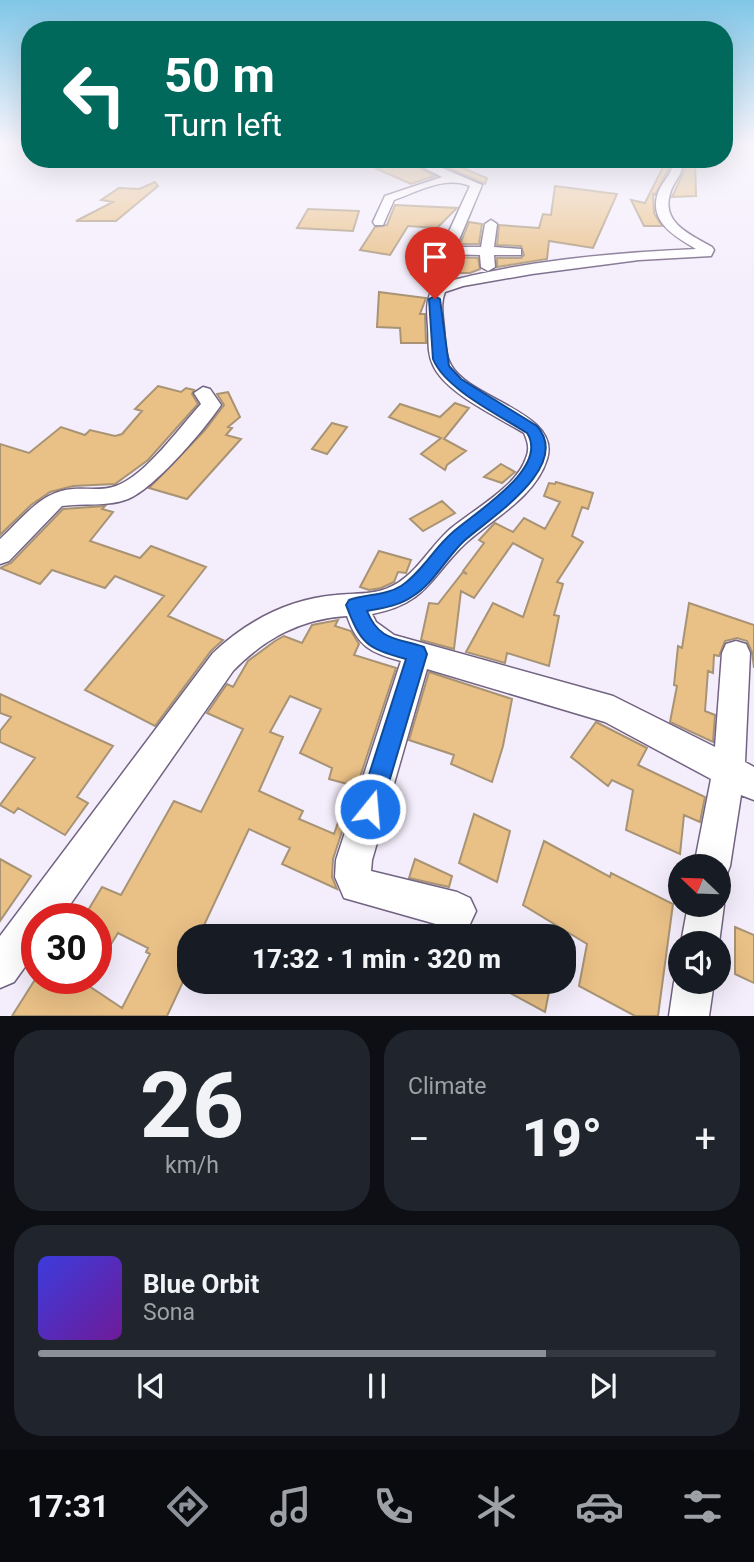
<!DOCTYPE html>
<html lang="en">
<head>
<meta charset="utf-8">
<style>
	body { margin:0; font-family:Roboto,sans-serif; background:#20242c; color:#f1f3f6; height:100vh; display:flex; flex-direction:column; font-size:26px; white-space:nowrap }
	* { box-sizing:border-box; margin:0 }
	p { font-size:23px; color:#9ea1a6 }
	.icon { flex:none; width:38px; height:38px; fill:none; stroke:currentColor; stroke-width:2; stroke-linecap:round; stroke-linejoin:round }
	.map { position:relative; height:1016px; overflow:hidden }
	.details { display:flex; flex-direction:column; gap:14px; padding:14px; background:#0d0f14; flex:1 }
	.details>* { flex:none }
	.hud { position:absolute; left:21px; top:21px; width:712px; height:147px; border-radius:28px; box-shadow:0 7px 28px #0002; background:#00695c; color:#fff; overflow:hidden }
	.needle { width:46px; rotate:293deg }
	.buttons { position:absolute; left:668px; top:854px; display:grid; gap:14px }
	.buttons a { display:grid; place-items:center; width:63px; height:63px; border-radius:50%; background:#171b24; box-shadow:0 7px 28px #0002; font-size:35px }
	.speed { position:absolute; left:21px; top:903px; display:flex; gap:14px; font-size:35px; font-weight:700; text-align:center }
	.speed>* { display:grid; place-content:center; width:91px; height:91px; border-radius:50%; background:#171b24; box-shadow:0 7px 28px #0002; line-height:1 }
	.speed .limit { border:10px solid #d22; background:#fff; color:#111 }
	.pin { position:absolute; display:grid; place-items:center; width:60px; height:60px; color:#fff; margin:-72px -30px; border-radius:50% 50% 50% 0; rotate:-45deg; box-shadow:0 0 7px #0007 }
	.pin .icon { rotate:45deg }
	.me { position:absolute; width:77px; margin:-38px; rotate:17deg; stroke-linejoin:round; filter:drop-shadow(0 0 5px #0008) }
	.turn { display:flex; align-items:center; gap:24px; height:147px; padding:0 28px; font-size:32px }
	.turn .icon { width:91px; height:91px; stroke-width:2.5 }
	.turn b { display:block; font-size:49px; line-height:60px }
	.big { font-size:52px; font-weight:800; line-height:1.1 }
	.details .widget { flex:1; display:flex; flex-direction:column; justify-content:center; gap:10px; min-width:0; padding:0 24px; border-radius:28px; background:#20242c }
	.details .dial { align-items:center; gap:0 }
	.dial b { font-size:91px; line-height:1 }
	.song { display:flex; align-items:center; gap:21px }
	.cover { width:84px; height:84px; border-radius:10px; background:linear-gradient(135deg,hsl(240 70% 55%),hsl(280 70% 35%)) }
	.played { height:7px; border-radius:4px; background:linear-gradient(90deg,#8c9099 75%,#363941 75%) }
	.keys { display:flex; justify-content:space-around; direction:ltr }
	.heat { display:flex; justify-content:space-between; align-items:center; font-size:38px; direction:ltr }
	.details .tiles { flex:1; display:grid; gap:14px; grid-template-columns:1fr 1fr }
	.widget:last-child { grid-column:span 2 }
	.trip { position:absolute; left:177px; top:924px; width:399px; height:70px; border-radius:28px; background:#171b24; box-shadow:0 7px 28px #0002; font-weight:800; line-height:70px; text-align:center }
	.tabs { display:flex; height:112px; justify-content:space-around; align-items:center; background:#090b0e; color:#9ea1a6 }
	.tabs .icon { width:49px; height:49px }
	.tabs .active { color:#8c9099 }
	.tabs b { font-size:32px; color:#f1f3f6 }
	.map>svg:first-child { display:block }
</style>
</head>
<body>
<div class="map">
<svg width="754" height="1016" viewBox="0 0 754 1016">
	<rect width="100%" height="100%" fill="#f4eefc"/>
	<!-- building -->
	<path fill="#e9c086" stroke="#a89374" stroke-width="2" fill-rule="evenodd" d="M428 159H441L487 178 485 184Z
		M681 159 695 160 696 196 672 197 685 169Z
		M407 161 408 162 435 176 411 184 377 169Z
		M666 161 669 168 655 195 653 194 654 213 662 226H644L631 200 645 203Z
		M155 182 158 186 116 221H76L113 202 101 200 119 188 139 189Z
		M555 186 617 194 593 248 549 241 547 259 497 267V258H521L524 255 521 246 497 245 499 225 539 228 543 214 551 215Z
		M395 205 457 208 437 228 408 226 390 255 360 250 375 227 387 225Z
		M308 209 359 211 353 231 297 228Z
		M469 222 482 224 479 244H460Z
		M451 257 478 258 480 269 470 273H447Z
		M379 292 426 298 420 314H425L426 343H401L400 328 377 327Z
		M158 386 181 392 186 388 194 390 192 394 198 404 148 460 115 484 73 486 50 492 31 505 0 535V444L29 453 61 427 85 435 90 430 115 436 122 434 142 411 135 409Z
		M228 392 240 417 228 427 232 428 226 435 241 439 187 499 149 488 205 430 224 405 217 394Z
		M455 403 469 408 444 439 466 451 447 465 445 470 421 454 441 438 389 417 400 404 440 417Z
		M332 423 347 427 327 454 312 449Z
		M501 464 515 472 502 483 484 477Z
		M556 482 593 493 588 509 582 507 572 536 583 542 557 582 563 584 554 615 559 616 549 666 507 653 505 663 466 652 493 603 523 617 543 559 513 543 474 598 461 591 454 649 421 640 429 603 438 604 463 572 467 574 463 571 484 543 479 540 492 526 495 523 513 532 524 518 545 529 560 502 544 496 549 483 555 484Z
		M442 501 455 513 423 531 410 519Z
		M105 506 102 509 113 512 90 541 140 558 151 546 206 567 168 616 223 640 211 651 155 726 85 690 164 596 115 576 105 588 52 570 40 584 0 568 11 563 63 509Z
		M379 551 411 560 406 573 398 572 394 582 381 588 369 590 360 587Z
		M689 603 754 625V668L752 652 747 641 737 638 725 641 719 656 714 655 713 673 708 671 705 711 715 715 713 742 670 722 677 686 674 685 678 646 682 648Z
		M338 620 335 626 351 631 359 644 354 655 396 668 333 859 332 877 337 889 282 864 290 848 249 829 199 936H189V969L167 1016H12L36 978H90L86 984 122 1008 150 954 146 952 148 948 118 933 96 968V919L84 917 102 887 121 895 174 801 201 812 243 729 207 713 227 684 233 687 248 661 275 641 284 636 302 643 312 625ZM290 696 321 709 300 753 332 768 329 779 351 785 334 834 299 819 303 811 259 791 283 737 270 732Z
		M429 672 512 699 503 746 492 782 451 764 454 755 409 740Z
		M0 694 113 746 77 797 88 803 65 835 18 808 14 813 0 805 35 758 0 742V731L11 717 0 713Z
		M596 722 647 748 638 765 705 797 700 822 684 815 680 854 626 830 633 790 612 780 608 786 571 757Z
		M474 814 510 831 497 882 459 863Z
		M544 841 610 877 611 873 673 904 658 1016H635L579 986 587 944 523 905Z
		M0 859 31 876 0 921Z
		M415 859 452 876 449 887 409 878Z
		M735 927 754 935V983L735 974Z
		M490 982H551L545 1012Z"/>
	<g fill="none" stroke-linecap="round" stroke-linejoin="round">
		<defs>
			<path id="street" d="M421 159 482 185 456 247H481L485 224 491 220 497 224 494 247 521 249V255H494L495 267 488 271 481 267 480 255 442 254 440 251 470 186C445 175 417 192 394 200L383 225H375L373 222 385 196 442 177 409 160Z
				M668 159H678L682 168C680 178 672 184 670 194 661 223 691 235 712 247L714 250 711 256 639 260 532 274 463 286 445 292C440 304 443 316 444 329 445 341 445 355 451 365 469 399 562 413 547 459 536 496 494 518 467 542 430 576 429 603 372 614L376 622 394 635 613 696 715 747 722 653 726 644 736 641 746 644 750 653 745 762 754 767V800L741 795 730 866 725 879 719 881V866H694L711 779 605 722 427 669 372 860 371 871 457 892 470 898 476 911 470 924 457 930 344 898 335 877 336 860 401 661C371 653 357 646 347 616 301 619 265 638 233 671L60 919H37V950L14 982 0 988V936L213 653C247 621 289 599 336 595 353 593 372 595 388 588 415 577 428 549 449 530 471 511 517 487 526 458 530 449 528 442 524 433 498 417 445 393 433 365 427 353 429 339 428 327 427 310 425 299 435 285 518 261 610 253 696 249 676 237 648 222 658 193 661 184 669 177 672 168Z
				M203 387 210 389 221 405C204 430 155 488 128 499 107 507 84 503 62 506L9 561 0 564V539C23 518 41 491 73 489 87 488 103 491 116 486 146 475 179 428 201 404L194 393Z
				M719 893 724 905 719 943H681L688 905H719Z
				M680 968 681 982H714L709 1016H669L674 982Z"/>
		</defs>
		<!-- street casing -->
		<use href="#street" stroke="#726382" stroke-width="3"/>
		<!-- street -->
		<use href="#street" fill="#fff" fill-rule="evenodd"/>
	</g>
	<!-- sky -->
	<linearGradient id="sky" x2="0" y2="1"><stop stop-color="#80c6e7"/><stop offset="0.5" stop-color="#faf7fe"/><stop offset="1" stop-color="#faf7fe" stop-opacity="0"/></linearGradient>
	<rect width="754" height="288" fill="url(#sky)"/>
	<!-- route -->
	<path fill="#1a73e8" stroke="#114b97" stroke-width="2" d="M435 296 440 299 449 366 461 379 537 426C573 467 488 519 464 541 446 558 434 583 413 596 399 606 383 608 367 611 379 641 397 638 424 647L427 654 381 809 378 817 370 821 361 817 358 809 406 659C366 648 361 644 346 605L349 600C366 594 385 596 401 586 422 572 434 548 453 532 474 513 550 468 527 433 499 415 445 389 433 359L429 299Z"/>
</svg>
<div class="buttons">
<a><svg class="needle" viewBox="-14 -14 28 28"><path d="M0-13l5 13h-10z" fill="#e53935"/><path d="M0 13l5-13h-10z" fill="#9ea1a6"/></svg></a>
<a><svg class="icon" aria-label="sound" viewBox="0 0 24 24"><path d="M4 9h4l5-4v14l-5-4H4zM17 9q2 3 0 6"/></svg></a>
</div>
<div class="speed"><div class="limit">30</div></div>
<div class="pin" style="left:435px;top:299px;background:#d93025"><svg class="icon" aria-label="arrive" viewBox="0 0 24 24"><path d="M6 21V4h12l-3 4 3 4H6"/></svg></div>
<svg class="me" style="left:370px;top:809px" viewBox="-20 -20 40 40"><circle r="17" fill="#1a73e8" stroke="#fff" stroke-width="3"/><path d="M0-11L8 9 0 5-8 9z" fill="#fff"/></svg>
<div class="trip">17:32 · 1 min · 320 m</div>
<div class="hud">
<div class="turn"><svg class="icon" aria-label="left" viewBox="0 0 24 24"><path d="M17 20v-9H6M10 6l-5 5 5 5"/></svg><div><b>50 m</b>Turn left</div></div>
</div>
</div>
<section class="details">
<div class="tiles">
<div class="widget dial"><b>26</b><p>km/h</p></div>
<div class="widget"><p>Climate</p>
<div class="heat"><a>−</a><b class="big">19°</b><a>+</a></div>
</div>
<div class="widget">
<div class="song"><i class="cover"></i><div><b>Blue Orbit</b><p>Sona</p></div></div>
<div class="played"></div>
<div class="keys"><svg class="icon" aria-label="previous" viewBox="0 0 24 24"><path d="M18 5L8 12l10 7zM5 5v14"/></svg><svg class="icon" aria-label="pause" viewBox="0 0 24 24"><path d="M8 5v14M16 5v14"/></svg><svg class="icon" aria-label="next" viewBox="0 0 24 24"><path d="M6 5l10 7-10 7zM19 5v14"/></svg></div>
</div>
</div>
</section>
<nav class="tabs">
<b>17:31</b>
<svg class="icon active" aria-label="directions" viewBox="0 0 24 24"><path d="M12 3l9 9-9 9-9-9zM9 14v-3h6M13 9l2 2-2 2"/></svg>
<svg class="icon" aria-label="music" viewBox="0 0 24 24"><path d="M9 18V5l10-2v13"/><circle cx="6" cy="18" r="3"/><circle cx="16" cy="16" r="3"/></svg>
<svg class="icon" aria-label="phone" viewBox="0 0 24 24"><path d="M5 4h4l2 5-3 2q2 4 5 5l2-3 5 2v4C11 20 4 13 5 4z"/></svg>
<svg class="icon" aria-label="climate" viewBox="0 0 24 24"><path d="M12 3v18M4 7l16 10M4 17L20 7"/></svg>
<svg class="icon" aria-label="car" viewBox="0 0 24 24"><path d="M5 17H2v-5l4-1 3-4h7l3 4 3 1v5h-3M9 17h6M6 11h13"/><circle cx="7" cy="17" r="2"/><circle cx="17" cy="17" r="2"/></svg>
<svg class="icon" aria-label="filters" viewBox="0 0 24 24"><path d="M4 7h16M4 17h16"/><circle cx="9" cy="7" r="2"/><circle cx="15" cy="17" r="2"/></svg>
</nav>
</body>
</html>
